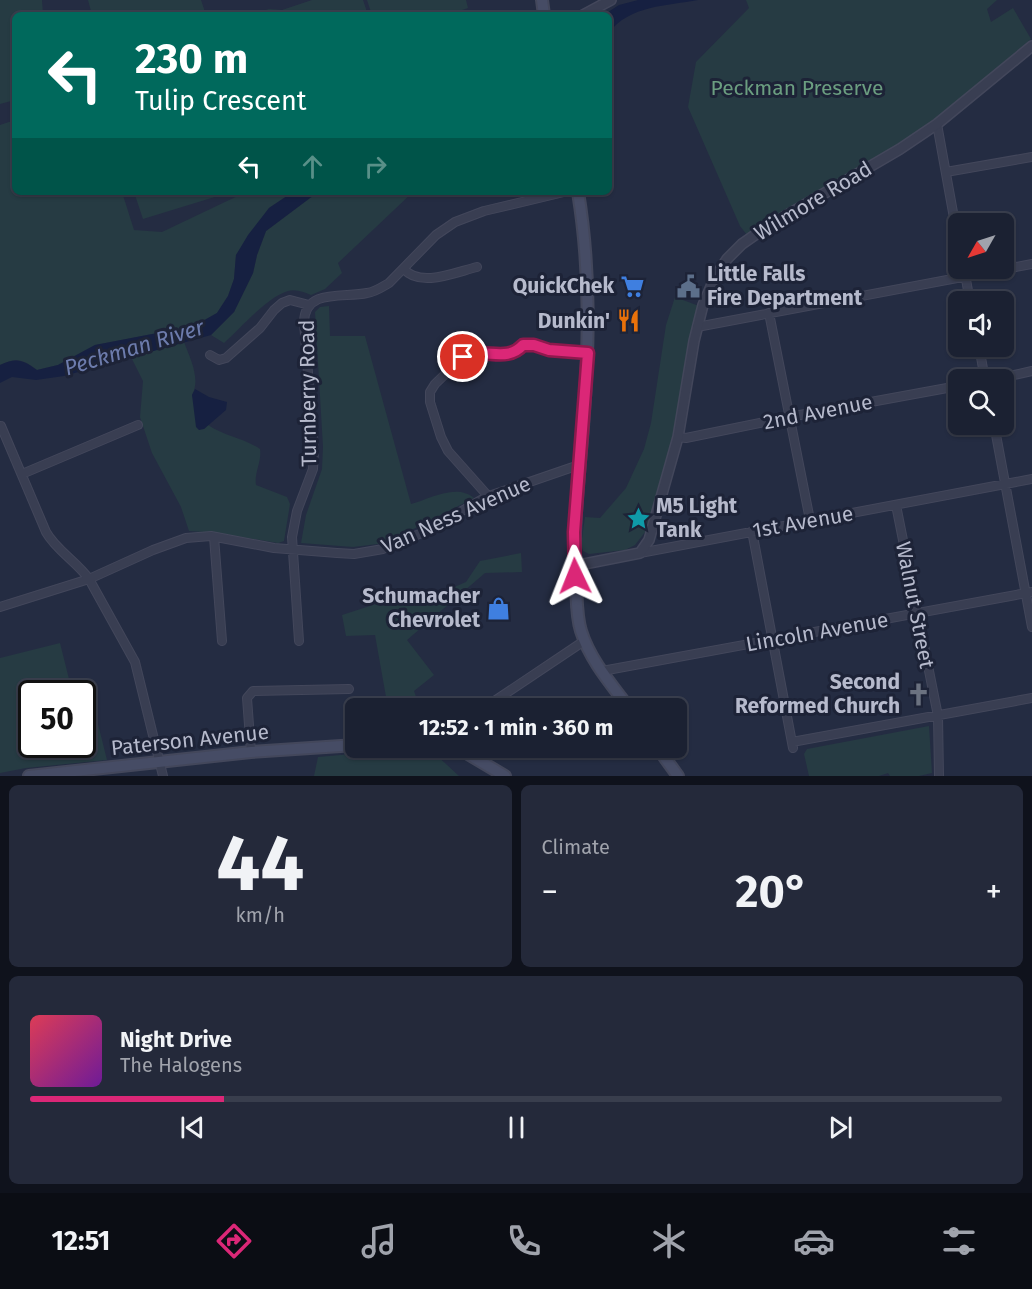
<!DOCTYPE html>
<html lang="en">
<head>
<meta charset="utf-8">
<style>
	body { margin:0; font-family:"Fira Sans",sans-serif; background:#24293a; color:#f1f3f6; height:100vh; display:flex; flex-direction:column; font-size:22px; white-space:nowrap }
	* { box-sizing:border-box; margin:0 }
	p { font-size:20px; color:#a0a3ac }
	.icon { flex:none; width:33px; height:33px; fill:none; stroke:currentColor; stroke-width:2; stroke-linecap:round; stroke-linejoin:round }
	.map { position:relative; height:776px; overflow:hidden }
	.details { display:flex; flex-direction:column; gap:9px; padding:9px; background:#0f121c; flex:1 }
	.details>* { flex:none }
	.banner { position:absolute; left:12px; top:12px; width:600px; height:183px; border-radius:9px; box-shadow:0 2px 4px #0004,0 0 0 2px #393e4d; background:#00695c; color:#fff; overflow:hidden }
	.needle { width:39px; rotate:231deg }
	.fabs { position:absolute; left:948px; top:213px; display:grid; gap:12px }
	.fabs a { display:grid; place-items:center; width:66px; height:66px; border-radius:9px; background:#1b2132; box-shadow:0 2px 4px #0004,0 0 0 2px #393e4d; font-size:30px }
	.speed { position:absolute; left:18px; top:680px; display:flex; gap:12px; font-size:30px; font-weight:700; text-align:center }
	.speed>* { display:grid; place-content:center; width:78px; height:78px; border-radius:50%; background:#1b2132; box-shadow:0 2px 4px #0004,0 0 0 2px #393e4d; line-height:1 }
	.speed .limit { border:3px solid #111; border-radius:9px; background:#fff; color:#111 }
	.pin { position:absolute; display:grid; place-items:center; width:51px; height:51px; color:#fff; margin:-26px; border:3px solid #fff; border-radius:50%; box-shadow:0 2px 6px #0007 }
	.me { position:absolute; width:66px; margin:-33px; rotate:358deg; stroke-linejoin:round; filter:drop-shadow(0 0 4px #0008) }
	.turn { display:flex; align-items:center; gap:21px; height:126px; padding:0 24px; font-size:27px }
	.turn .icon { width:78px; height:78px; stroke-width:2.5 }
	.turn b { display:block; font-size:42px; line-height:51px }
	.lanes { display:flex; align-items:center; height:57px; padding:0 24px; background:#0003; justify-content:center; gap:30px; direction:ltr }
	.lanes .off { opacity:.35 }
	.big { font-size:45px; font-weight:700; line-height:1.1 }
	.details .tile { flex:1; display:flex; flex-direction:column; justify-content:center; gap:9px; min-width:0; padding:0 21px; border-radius:9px; background:#24293a }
	.details .dial { align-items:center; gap:0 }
	.dial b { font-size:78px; line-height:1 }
	.song { display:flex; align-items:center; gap:18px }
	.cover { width:72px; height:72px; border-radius:9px; background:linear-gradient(135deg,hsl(350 70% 55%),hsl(280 70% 35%)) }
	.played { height:6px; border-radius:3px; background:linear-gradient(90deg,#db2777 20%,#393e4d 20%) }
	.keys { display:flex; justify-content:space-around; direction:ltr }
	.heat { display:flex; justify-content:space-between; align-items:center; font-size:33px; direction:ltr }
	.details .tiles { flex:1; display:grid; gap:9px; grid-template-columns:1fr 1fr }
	.tile:last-child { grid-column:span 2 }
	.trip { position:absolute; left:345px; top:698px; width:342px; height:60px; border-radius:9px; background:#1b2132; box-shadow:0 2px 4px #0004,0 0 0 2px #393e4d; font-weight:700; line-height:60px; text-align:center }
	.tab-bar { display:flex; height:96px; justify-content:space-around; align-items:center; background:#0b0d14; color:#a0a3ac }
	.tab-bar .icon { width:42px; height:42px }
	.tab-bar .active { color:#db2777 }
	.tab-bar b { font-size:27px; color:#f1f3f6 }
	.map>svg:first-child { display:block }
</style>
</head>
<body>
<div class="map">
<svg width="1032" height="776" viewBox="0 0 1032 776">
	<rect width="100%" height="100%" fill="#242c42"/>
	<!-- green -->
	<path fill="#263b43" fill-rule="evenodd" d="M0 0H42L43 15H15V100L0 104Z
		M88 0H201L206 15H92Z
		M312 0H363L368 15H249L269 9 282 10Z
		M367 0H466L468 8 448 15H372Z
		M746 0H997L987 9 991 22 1013 8 1031 39 953 107 904 141 747 235 740 226 688 107 696 62 749 8Z
		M15 120V192H122L134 230 162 232 246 192H293L269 208 236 255 234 279 228 296 217 313 194 326 95 345 58 365 37 370C23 359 17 357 0 365V125Z
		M134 192H231L143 219Z
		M318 192H413L338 263 342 273 325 289 311 295C304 292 296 289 288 291 267 297 241 328 224 343L211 335 234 312 253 273 257 255 266 231Z
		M675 297 699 306 692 330 676 425 649 527 635 545 625 550 589 554 583 551 581 545 585 517 600 518 626 488 644 449 651 423 666 325Z
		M329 306 330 336H365L411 504C430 499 456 483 474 498L386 543 353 547 301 543 306 515 322 469 323 447 315 312 320 307Z
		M184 342C190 358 201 379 192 395L204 429 208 425C224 436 244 438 260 449 262 462 254 472 256 485L287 497 290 504 284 541 278 543 217 533 189 531 181 507 152 453 140 417 143 381 131 357Z
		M521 553 522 572 485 573 407 640 434 675 414 691 420 708H388L375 635 346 636 342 615 413 592 417 603 466 582 480 561Z
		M60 643 70 683 87 680 107 760 26 768 0 773V658ZM32 693H82V744H32Z
		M929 726 932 773 919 776H890L888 773 879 776H809L804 754 807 749Z
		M386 751 433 752 459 776H314L318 757Z"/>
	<!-- water -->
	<path fill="#162041" d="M638 0H698C668 6 629 5 609 33V15L605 14 619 5Z
		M293 192H318L266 231 257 255 253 273 234 312 211 335 64 376 36 380 12 377 0 383V365C17 357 23 360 37 370L58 365 95 345 194 326 217 313 228 296 234 279 236 255 248 235 269 208Z
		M195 389 209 397 227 402 226 410 204 429 199 430 196 427 192 395Z"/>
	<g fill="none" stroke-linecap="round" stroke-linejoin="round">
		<defs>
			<path id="minor" d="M937 124 958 240
				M946 172 1032 157
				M964 268 970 302
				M404 269C420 288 456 272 477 267
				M769 313 810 520
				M697 327 1032 264
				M979 346 985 380
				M210 355 219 360 226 358 260 328 274 310 282 303 290 300 309 305
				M992 380 1032 371
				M994 424 1032 627
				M1 426 46 532C56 550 77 562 89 579L135 662 163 776
				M678 437 686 438 789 417 958 386
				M22 474 138 425
				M488 496 448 451 441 437 430 402V392L435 384 463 357 469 354 510 355 518 351 523 345H534L549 350 588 353
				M896 505 938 716 939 776
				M752 531 793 748
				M214 537 222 641
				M640 553 1032 479
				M0 607 89 579 153 550 186 538 211 536 274 548 337 553 354 554 383 549 429 530 486 497 573 467H579
				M299 641 292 537 297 511 313 469 314 449 304 322C305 288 344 298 367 293 375 292 382 287 389 283L436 235 455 222 484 211 564 192
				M602 671 1032 592
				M484 708 584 641
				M792 742 1032 698
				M251 752 247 698 253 691 349 689"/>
			<path id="tertiary" d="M583 15 611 0
				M574 566 640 553 649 540 678 437 694 341 703 305 715 277 727 259 742 244 765 228 900 149 937 124 1032 46"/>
			<path id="secondary" d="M542 0 544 15
				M578 192C591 271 589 348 583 427 579 479 572 530 576 582 577 598 576 615 581 631 590 660 611 684 629 708
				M454 747 463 751 505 776
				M657 747 678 776
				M29 776 251 752 356 745"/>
		</defs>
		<!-- minor casing -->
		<use href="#minor" stroke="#43475b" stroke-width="10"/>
		<!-- tertiary casing -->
		<use href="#tertiary" stroke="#43475b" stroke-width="12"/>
		<!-- secondary casing -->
		<use href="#secondary" stroke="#43475b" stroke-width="14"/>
		<!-- minor -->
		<use href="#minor" stroke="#393e52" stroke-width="8"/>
		<!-- tertiary -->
		<use href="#tertiary" stroke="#393e52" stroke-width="9"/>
		<!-- secondary -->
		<use href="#secondary" stroke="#464c65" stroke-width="10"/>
	</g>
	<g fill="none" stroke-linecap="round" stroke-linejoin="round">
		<defs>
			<path id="route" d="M463 357C483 346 506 364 523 345H534L549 350 588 353 574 532 575 576"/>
		</defs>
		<!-- route casing -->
		<use href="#route" stroke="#8e194d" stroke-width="15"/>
		<!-- route -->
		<use href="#route" stroke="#db2777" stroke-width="10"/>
	</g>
	<!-- icons -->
	<defs>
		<symbol id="supermarket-bare" viewBox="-9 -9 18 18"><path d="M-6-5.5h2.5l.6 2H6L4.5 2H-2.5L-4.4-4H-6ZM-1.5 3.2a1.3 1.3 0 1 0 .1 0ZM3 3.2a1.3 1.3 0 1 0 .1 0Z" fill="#3f7fe0" stroke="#1d2337" stroke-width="2.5" paint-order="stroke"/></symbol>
		<symbol id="civic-bare" viewBox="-9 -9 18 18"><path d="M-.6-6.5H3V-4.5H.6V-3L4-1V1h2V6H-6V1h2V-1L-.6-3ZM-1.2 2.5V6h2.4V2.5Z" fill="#5c6f8a" stroke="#1d2337" stroke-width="2.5" paint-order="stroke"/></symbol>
		<symbol id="restaurant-bare" viewBox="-9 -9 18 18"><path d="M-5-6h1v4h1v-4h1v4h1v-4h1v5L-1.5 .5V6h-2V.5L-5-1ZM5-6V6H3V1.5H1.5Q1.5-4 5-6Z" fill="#e8710a" stroke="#1d2337" stroke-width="2.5" paint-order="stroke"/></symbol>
		<symbol id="sight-bare" viewBox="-9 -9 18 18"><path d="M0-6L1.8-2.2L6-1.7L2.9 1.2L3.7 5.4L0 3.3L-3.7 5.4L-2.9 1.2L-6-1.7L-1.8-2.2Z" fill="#0f9aa8" stroke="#1d2337" stroke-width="2.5" paint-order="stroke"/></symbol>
		<symbol id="shop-bare" viewBox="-9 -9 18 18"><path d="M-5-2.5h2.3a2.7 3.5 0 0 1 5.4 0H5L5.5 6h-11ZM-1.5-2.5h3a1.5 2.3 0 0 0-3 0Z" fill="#3f7fe0" stroke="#1d2337" stroke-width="2.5" paint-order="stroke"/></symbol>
		<symbol id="church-bare" viewBox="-9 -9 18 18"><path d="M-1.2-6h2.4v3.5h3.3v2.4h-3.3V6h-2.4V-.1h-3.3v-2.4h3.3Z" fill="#6b7280" stroke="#1d2337" stroke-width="2.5" paint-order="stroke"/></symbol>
	</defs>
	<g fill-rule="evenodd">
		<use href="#supermarket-bare" x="616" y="270" width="33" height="33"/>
		<use href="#civic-bare" x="672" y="270" width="33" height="33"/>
		<use href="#restaurant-bare" x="612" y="304" width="33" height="33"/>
		<use href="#sight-bare" x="622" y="502" width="33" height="33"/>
		<use href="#shop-bare" x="482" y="592" width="33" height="33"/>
		<use href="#church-bare" x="902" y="678" width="33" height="33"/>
	</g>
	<g text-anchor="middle" stroke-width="6" stroke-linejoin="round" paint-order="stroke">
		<!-- park labels -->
		<g font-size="21" fill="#6b9e80" stroke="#1d2337">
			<text x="797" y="95">Peckman Preserve</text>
		</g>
		<!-- street labels -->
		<g font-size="21" fill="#b6bacc" stroke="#1d2337">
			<text transform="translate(813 201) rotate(-31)" y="7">Wilmore Road</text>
			<text transform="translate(308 393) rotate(-91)" y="7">Turnberry Road</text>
			<text transform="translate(818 412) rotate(-11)" y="7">2nd Avenue</text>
			<text transform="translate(456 515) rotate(-24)" y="7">Van Ness Avenue</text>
			<text transform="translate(803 522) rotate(-10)" y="7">1st Avenue</text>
			<text transform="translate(915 605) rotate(79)" y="7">Walnut Street</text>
			<text transform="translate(817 632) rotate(-10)" y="7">Lincoln Avenue</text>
			<text transform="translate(190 740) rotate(-6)" y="7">Paterson Avenue</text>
		</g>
		<!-- poi labels -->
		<g font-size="21" font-weight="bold" fill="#b6bacc" stroke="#1d2337" text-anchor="end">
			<text x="707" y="281" text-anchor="start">Little Falls<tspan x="707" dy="24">Fire Department</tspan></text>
			<text x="614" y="293">QuickChek</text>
			<text x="610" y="328">Dunkin'</text>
			<text x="656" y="513" text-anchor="start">M5 Light<tspan x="656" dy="24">Tank</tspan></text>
			<text x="480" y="603">Schumacher<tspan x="480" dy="24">Chevrolet</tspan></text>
			<text x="900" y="689">Second<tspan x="900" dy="24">Reformed Church</tspan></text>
		</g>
		<!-- water labels -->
		<g font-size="22" font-style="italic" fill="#6d7cad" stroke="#1d2337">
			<text transform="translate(134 347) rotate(-17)" y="8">Peckman River</text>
		</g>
	</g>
</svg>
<div class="fabs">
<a><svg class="needle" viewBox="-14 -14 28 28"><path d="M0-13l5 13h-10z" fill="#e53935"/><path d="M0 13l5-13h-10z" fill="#a0a3ac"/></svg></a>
<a><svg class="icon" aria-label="sound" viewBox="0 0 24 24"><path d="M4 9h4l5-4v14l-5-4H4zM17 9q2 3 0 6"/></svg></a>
<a><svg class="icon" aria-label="search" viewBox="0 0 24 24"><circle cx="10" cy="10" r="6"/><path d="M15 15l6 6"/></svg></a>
</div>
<div class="speed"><div class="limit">50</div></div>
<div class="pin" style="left:463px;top:357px;background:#d93025"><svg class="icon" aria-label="arrive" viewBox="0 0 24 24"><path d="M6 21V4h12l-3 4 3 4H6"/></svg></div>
<svg class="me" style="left:575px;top:576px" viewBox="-20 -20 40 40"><path d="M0-17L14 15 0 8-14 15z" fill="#db2777" stroke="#fff" stroke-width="4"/></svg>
<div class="trip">12:52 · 1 min · 360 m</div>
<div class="banner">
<div class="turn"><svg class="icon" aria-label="left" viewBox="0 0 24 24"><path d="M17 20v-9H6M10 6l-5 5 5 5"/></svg><div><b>230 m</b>Tulip Crescent</div></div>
<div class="lanes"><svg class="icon" aria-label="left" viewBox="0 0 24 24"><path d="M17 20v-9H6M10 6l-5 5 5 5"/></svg><svg class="icon off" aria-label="ahead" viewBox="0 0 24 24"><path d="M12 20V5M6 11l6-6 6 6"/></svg><svg class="icon off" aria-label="right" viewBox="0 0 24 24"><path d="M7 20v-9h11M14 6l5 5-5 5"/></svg></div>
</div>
</div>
<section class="details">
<div class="tiles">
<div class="tile dial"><b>44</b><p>km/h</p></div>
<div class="tile"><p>Climate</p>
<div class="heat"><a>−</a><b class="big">20°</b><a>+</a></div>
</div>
<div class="tile">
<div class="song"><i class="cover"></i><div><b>Night Drive</b><p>The Halogens</p></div></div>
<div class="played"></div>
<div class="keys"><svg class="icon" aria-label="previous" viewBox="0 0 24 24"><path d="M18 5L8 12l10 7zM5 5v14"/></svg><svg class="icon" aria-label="pause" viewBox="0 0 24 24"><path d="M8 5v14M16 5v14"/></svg><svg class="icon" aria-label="next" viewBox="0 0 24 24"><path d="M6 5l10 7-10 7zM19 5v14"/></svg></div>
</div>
</div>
</section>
<nav class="tab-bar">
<b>12:51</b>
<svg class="icon active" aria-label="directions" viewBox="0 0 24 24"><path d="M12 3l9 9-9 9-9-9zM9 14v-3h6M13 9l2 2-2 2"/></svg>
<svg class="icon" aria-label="music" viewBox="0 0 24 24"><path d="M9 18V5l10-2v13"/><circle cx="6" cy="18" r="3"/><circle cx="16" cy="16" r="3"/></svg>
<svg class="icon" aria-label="phone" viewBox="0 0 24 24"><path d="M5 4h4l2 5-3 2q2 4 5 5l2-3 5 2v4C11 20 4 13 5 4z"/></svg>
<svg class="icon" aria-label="climate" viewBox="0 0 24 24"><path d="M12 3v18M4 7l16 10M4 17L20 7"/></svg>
<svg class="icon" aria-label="car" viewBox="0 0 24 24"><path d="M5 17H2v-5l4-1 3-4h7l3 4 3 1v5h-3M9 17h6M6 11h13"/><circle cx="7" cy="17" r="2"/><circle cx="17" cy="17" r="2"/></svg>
<svg class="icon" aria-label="filters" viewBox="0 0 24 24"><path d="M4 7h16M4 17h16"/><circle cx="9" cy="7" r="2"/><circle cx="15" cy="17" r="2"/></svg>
</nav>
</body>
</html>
